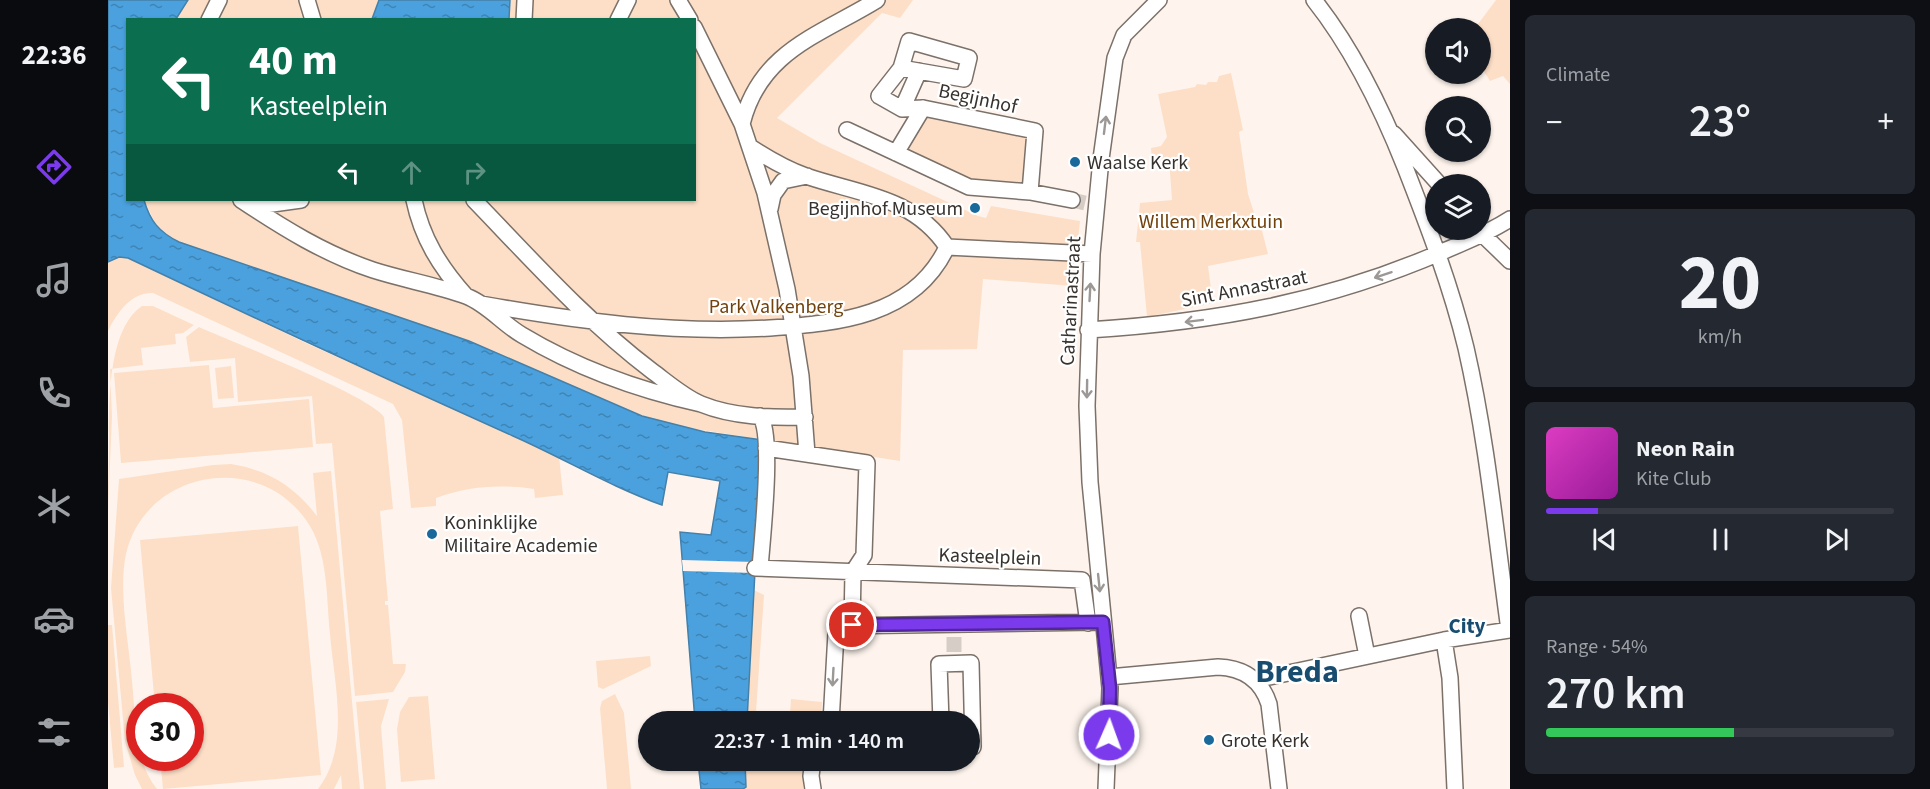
<!DOCTYPE html>
<html lang="en">
<head>
<meta charset="utf-8">
<style>
	body { margin:0; font-family:"Source Sans 3",sans-serif; background:#242831; color:#f1f3f6; height:100vh; display:flex; flex-direction:column; font-size:22px; white-space:nowrap }
	* { box-sizing:border-box; margin:0 }
	p { font-size:20px; color:#9ea1a6 }
	.icon { flex:none; width:33px; height:33px; fill:none; stroke:currentColor; stroke-width:2; stroke-linecap:round; stroke-linejoin:round }
	.map { position:relative; flex:1; overflow:hidden }
	.side { display:flex; flex-direction:column; gap:15px; padding:15px; background:#0d0f14; width:420px }
	.side>* { flex:none }
	.guide { position:absolute; left:18px; top:18px; width:570px; height:183px; border-radius:0px; box-shadow:0 2px 4px #0004; background:#0b6e4f; color:#fff; overflow:hidden }
	.tools { position:absolute; left:1317px; top:18px; display:grid; gap:12px }
	.tools a { display:grid; place-items:center; width:66px; height:66px; border-radius:50%; background:#171b24; box-shadow:0 2px 4px #0004; font-size:30px }
	.speed { position:absolute; left:18px; top:693px; display:flex; gap:12px; font-size:30px; font-weight:700; text-align:center }
	.speed>* { display:grid; place-content:center; width:78px; height:78px; border-radius:50%; background:#171b24; box-shadow:0 2px 4px #0004; line-height:1 }
	.speed .limit { border:9px solid #d22; background:#fff; color:#111 }
	.pin { position:absolute; display:grid; place-items:center; width:51px; height:51px; color:#fff; margin:-26px; border:3px solid #fff; border-radius:50%; box-shadow:0 2px 6px #0007 }
	.me { position:absolute; width:66px; margin:-33px; rotate:2deg; stroke-linejoin:round; filter:drop-shadow(0 0 4px #0008) }
	.turn { display:flex; align-items:center; gap:21px; height:126px; padding:0 24px; font-size:27px }
	.turn .icon { width:78px; height:78px; stroke-width:2.5 }
	.turn b { display:block; font-size:42px; line-height:51px }
	.lanes { display:flex; align-items:center; height:57px; padding:0 24px; background:#0003; justify-content:center; gap:30px; direction:ltr }
	.lanes .off { opacity:.35 }
	.big { font-size:45px; font-weight:600; line-height:1.1 }
	.side .widget { flex:1; display:flex; flex-direction:column; justify-content:center; gap:9px; min-width:0; padding:0 21px; border-radius:9px; background:#242831 }
	.side .dial { align-items:center; gap:0 }
	.dial b { font-size:78px; line-height:1 }
	.song { display:flex; align-items:center; gap:18px }
	.cover { width:72px; height:72px; border-radius:9px; background:linear-gradient(135deg,hsl(310 70% 55%),hsl(300 70% 35%)) }
	.played { height:6px; border-radius:3px; background:linear-gradient(90deg,#7c3aed 15%,#363941 15%) }
	.keys { display:flex; justify-content:space-around; direction:ltr }
	.heat { display:flex; justify-content:space-between; align-items:center; font-size:33px; direction:ltr }
	.charge { height:9px; border-radius:4px; background:linear-gradient(90deg,#34c759 54%,#363941 0) }
	.trip { position:absolute; left:530px; top:711px; width:342px; height:60px; border-radius:30px; background:#171b24; box-shadow:0 2px 4px #0004; font-weight:600; line-height:60px; text-align:center }
	main { display:flex; flex:1; min-height:0 }
	.menu { display:flex; flex-direction:column; width:108px; justify-content:space-around; align-items:center; background:#090b0e; color:#9ea1a6 }
	.menu .icon { width:42px; height:42px }
	.menu .current { color:#7c3aed }
	.menu b { font-size:27px; color:#f1f3f6 }
	.map>svg:first-child { display:block }
</style>
</head>
<body>
<main>
<nav class="menu">
<b>22:36</b>
<svg class="icon current" aria-label="directions" viewBox="0 0 24 24"><path d="M12 3l9 9-9 9-9-9zM9 14v-3h6M13 9l2 2-2 2"/></svg>
<svg class="icon" aria-label="music" viewBox="0 0 24 24"><path d="M9 18V5l10-2v13"/><circle cx="6" cy="18" r="3"/><circle cx="16" cy="16" r="3"/></svg>
<svg class="icon" aria-label="phone" viewBox="0 0 24 24"><path d="M5 4h4l2 5-3 2q2 4 5 5l2-3 5 2v4C11 20 4 13 5 4z"/></svg>
<svg class="icon" aria-label="climate" viewBox="0 0 24 24"><path d="M12 3v18M4 7l16 10M4 17L20 7"/></svg>
<svg class="icon" aria-label="car" viewBox="0 0 24 24"><path d="M5 17H2v-5l4-1 3-4h7l3 4 3 1v5h-3M9 17h6M6 11h13"/><circle cx="7" cy="17" r="2"/><circle cx="17" cy="17" r="2"/></svg>
<svg class="icon" aria-label="filters" viewBox="0 0 24 24"><path d="M4 7h16M4 17h16"/><circle cx="9" cy="7" r="2"/><circle cx="15" cy="17" r="2"/></svg>
</nav>
<div class="map">
<svg width="1402" height="789" viewBox="0 0 1402 789">
	<defs>
		<pattern id="water-ripples" width="26" height="14" patternUnits="userSpaceOnUse" patternTransform="scale(1.5)"><rect width="26" height="14" fill="#4aa1de"/><path d="M2 4q2-2 4 0t4 0M15 11q2-2 4 0t4 0" fill="none" stroke="#3e84b4"/></pattern>
	</defs>
	<rect width="100%" height="100%" fill="#fef4ed"/>
	<!-- green -->
	<path fill="#fddfc7" d="M80 0H805L792 18 774 13 669 118 712 143 870 216 878 218 883 206 972 221 965 286 875 279 869 349 795 350 792 461 562 425 534 416 361 341 71 242 50 229 36 200H586V20L68 19Z
		M1388 0H1402V84L1395 76 1382 81 1373 67 1372 28H1367Z
		M1123 73 1135 130 1131 132 1140 194 1148 219H1151L1160 254 1100 266 1105 303 1039 317 1032 242H1028L1032 203 1064 200 1061 159 1044 160 1043 148 1053 146 1059 137 1050 94 1087 87 1089 84 1098 85 1100 82H1109L1111 76Z
		M818 114 921 135 916 189 861 184 795 153Z
		M11 257 20 258 200 344 451 456 455 495 427 498 426 489C393 484 359 486 328 498V506L303 508 294 420 285 404 45 293C23 292 9 313 0 331V262Z
		M34 306H45L86 325 75 333 67 334 68 344 33 348 35 365 2 369 4 417 0 511C0 487 1 464 1 441 1 401 0 329 34 306Z
		M91 327C122 341 263 396 276 417L285 509 272 511 280 601H277V605H280L285 664H298L297 672 285 692 247 696 224 443 208 444 204 396 130 402 127 358 82 362 78 337Z
		M101 365 105 408 201 399 205 447 13 463 6 373Z
		M123 366 126 398 110 399 107 368Z
		M123 464C160 470 186 486 209 516L205 473 223 471 252 789H234L233 775 226 789H210C243 746 226 684 222 634 218 597 221 552 198 520 149 450 37 471 18 554 10 592 21 643 24 681 28 718 25 759 49 789H34L27 775 17 741 3 588 11 479 105 465Z
		M190 526 213 775 55 789 52 758H82V706H47L32 540Z
		M646 590 656 595 648 712 658 719 668 712 682 714 683 699 714 702 713 721 639 722Z
		M0 625H4L16 767 6 768 0 702Z
		M542 656 543 666 495 689 490 687 488 661Z
		M507 694 516 713 523 789H499L492 708 494 701Z
		M320 696 327 779 293 782 289 729 292 712 301 697Z
		M281 699 273 726 278 789H256L248 702Z
		M637 761H696L695 789H635L638 787Z"/>
	<!-- water -->
	<path fill="url(#water-ripples)" stroke="#4480a9" stroke-width="1.5" d="M0 0H80L68 19 20 20V200H36C42 221 51 232 71 242L361 341 534 416 597 432 654 440 639 721H587L572 532 603 535 612 481 560 472 554 505C503 487 455 458 405 436 276 378 148 319 20 258L11 257 0 262Z
		M271 0H402L401 19H264Z
		M590 761H637L638 787 635 789H593Z"/>
	<!-- pier -->
	<path fill="#fef4ed" d="M574 560 647 562V573L575 571Z"/>
	<g fill="none" stroke-linecap="round" stroke-linejoin="round">
		<!-- street-tunnel -->
		<path stroke="#d6cdc7" stroke-width="15" stroke-dasharray="15 8" stroke-linecap="butt" d="M964 200 977 203
			M846 637V660"/>
		<defs>
			<path id="street" d="M199 0 205 20
				M570 0 582 20
				M1206 0C1245 49 1274 109 1297 167 1320 226 1343 286 1358 348 1379 440 1388 536 1401 630
				M101 20 111 0
				M416 20 417 0
				M510 20 520 0
				M586 27 634 124 657 193 679 289 693 376 699 454
				M793 68 801 41 861 58 856 79 793 68 771 96 794 109 815 108 927 131 922 192
				M794 109 811 71
				M634 124C652 51 712 35 769 0
				M739 130 861 187 922 192 964 200
				M1286 134 1331 184
				M644 148C661 159 678 169 698 176 750 194 805 196 839 247L984 254
				M788 153 815 108
				M133 200C175 228 217 254 265 270 296 280 328 285 358 296 379 304 395 324 414 335 469 368 530 390 593 404
				M306 200C314 238 332 267 358 296
				M366 200C423 259 478 321 544 371 559 382 576 397 593 404 625 417 663 418 697 417
				M140 202 157 205 193 200
				M662 209 665 195 675 181 699 176
				M1370 230 1402 261
				M373 304C469 321 564 334 662 328 730 323 806 317 839 247
				M980 330C1108 322 1218 302 1336 251 1361 240 1379 234 1402 219
				M652 416C666 434 654 540 652 568
				M658 448 759 463 756 555 745 572 744 625
				M647 568 974 580 980 623
				M1251 616 1259 656
				M1336 640 1342 678 1347 789
				M1001 677 1110 667C1135 668 1153 679 1161 704L1171 789
				M1147 680 1336 640 1402 630
				M723 722 728 633 731 626 989 622
				M833 722 831 664 863 663 865 747H861
				M705 760 703 776 705 789
				M998 789 1002 688 982 482 979 406 984 254 993 159 1007 58 1016 35 1051 0"/>
		</defs>
		<!-- street casing -->
		<use href="#street" stroke="#7b7169" stroke-width="18"/>
		<!-- street -->
		<use href="#street" stroke="#fff" stroke-width="15"/>
	</g>
	<!-- one-way arrows -->
	<defs><path id="oneway-shaft" d="M-6 0H5M1.5-3L5.5 0L1.5 3" fill="none" stroke-width="1.6" stroke-linecap="round" stroke-linejoin="round" transform="scale(1.5)"/></defs>
	<g stroke="#9b9896">
		<use href="#oneway-shaft" transform="translate(997 125) rotate(-83)"/>
		<use href="#oneway-shaft" transform="translate(1275 275) rotate(162)"/>
		<use href="#oneway-shaft" transform="translate(982 292) rotate(-87)"/>
		<use href="#oneway-shaft" transform="translate(1086 321) rotate(173)"/>
		<use href="#oneway-shaft" transform="translate(979 389) rotate(91)"/>
		<use href="#oneway-shaft" transform="translate(991 583) rotate(84)"/>
		<use href="#oneway-shaft" transform="translate(725 677) rotate(93)"/>
	</g>
	<g fill="none" stroke-linecap="round" stroke-linejoin="round">
		<defs>
			<path id="route" d="M744 625 995 622 1002 688 1001 735"/>
		</defs>
		<!-- route casing -->
		<use href="#route" stroke="#51269a" stroke-width="15"/>
		<!-- route -->
		<use href="#route" stroke="#7c3aed" stroke-width="10"/>
	</g>
	<!-- markers -->
	<g fill="#19699b" stroke="#fff" stroke-width="2">
		<circle cx="967" cy="162" r="6"/>
		<circle cx="867" cy="208" r="6"/>
		<circle cx="324" cy="534" r="6"/>
		<circle cx="1101" cy="740" r="6"/>
	</g>
	<g text-anchor="middle" stroke-width="4.5" stroke-linejoin="round" paint-order="stroke">
		<!-- street labels -->
		<g font-size="20" fill="#37322e" stroke="#fff">
			<text transform="translate(870 98) rotate(12)" y="7">Begijnhof</text>
			<text transform="translate(1136 288) rotate(-11)" y="7">Sint Annastraat</text>
			<text transform="translate(962 301) rotate(-87)" y="7">Catharinastraat</text>
			<text transform="translate(882 556) rotate(2)" y="7">Kasteelplein</text>
		</g>
		<!-- poi labels -->
		<g font-size="20" fill="#37322e" stroke="#fff" text-anchor="start">
			<text x="979" y="169">Waalse Kerk</text>
			<text x="855" y="215" text-anchor="end">Begijnhof Museum</text>
			<text x="336" y="529">Koninklijke<tspan x="336" dy="23">Militaire Academie</tspan></text>
			<text x="1113" y="747">Grote Kerk</text>
		</g>
		<!-- park labels -->
		<g font-size="20" fill="#72420c" stroke="#fff">
			<text x="1103" y="228">Willem Merkxtuin</text>
			<text x="668" y="313">Park Valkenberg</text>
		</g>
		<!-- neighbourhood labels -->
		<g font-size="21" font-weight="bold" fill="#194d70" stroke="#fff">
			<text x="1359" y="633">City</text>
		</g>
		<!-- town labels -->
		<g font-size="32" font-weight="bold" fill="#194d70" stroke="#fff">
			<text x="1189" y="682">Breda</text>
		</g>
	</g>
</svg>
<div class="tools">
<a><svg class="icon" aria-label="sound" viewBox="0 0 24 24"><path d="M4 9h4l5-4v14l-5-4H4zM17 9q2 3 0 6"/></svg></a>
<a><svg class="icon" aria-label="search" viewBox="0 0 24 24"><circle cx="10" cy="10" r="6"/><path d="M15 15l6 6"/></svg></a>
<a><svg class="icon" aria-label="layers" viewBox="0 0 24 24"><path d="M12 4l9 5-9 5-9-5zM3 14l9 5 9-5"/></svg></a>
</div>
<div class="speed"><div class="limit">30</div></div>
<div class="pin" style="left:744px;top:625px;background:#d93025"><svg class="icon" aria-label="arrive" viewBox="0 0 24 24"><path d="M6 21V4h12l-3 4 3 4H6"/></svg></div>
<svg class="me" style="left:1001px;top:735px" viewBox="-20 -20 40 40"><circle r="17" fill="#7c3aed" stroke="#fff" stroke-width="3"/><path d="M0-11L8 9 0 5-8 9z" fill="#fff"/></svg>
<div class="trip">22:37 · 1 min · 140 m</div>
<div class="guide">
<div class="turn"><svg class="icon" aria-label="left" viewBox="0 0 24 24"><path d="M17 20v-9H6M10 6l-5 5 5 5"/></svg><div><b>40 m</b>Kasteelplein</div></div>
<div class="lanes"><svg class="icon" aria-label="left" viewBox="0 0 24 24"><path d="M17 20v-9H6M10 6l-5 5 5 5"/></svg><svg class="icon off" aria-label="ahead" viewBox="0 0 24 24"><path d="M12 20V5M6 11l6-6 6 6"/></svg><svg class="icon off" aria-label="right" viewBox="0 0 24 24"><path d="M7 20v-9h11M14 6l5 5-5 5"/></svg></div>
</div>
</div>
<section class="side">
<div class="widget"><p>Climate</p>
<div class="heat"><a>−</a><b class="big">23°</b><a>+</a></div>
</div>
<div class="widget dial"><b>20</b><p>km/h</p></div>
<div class="widget">
<div class="song"><i class="cover"></i><div><b>Neon Rain</b><p>Kite Club</p></div></div>
<div class="played"></div>
<div class="keys"><svg class="icon" aria-label="previous" viewBox="0 0 24 24"><path d="M18 5L8 12l10 7zM5 5v14"/></svg><svg class="icon" aria-label="pause" viewBox="0 0 24 24"><path d="M8 5v14M16 5v14"/></svg><svg class="icon" aria-label="next" viewBox="0 0 24 24"><path d="M6 5l10 7-10 7zM19 5v14"/></svg></div>
</div>
<div class="widget"><p>Range · 54%</p><b class="big">270 km</b><div class="charge"></div></div>
</section>
</main>
</body>
</html>
